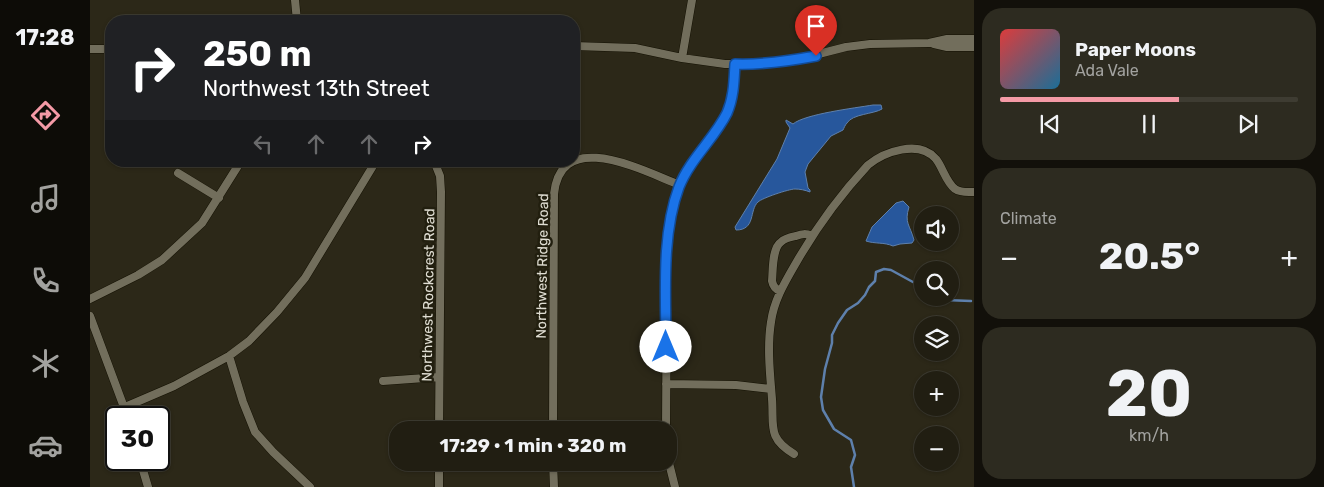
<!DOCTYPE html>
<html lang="en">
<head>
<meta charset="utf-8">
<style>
	body { margin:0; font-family:Rubik,sans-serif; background:#2d2b20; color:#f1f3f6; height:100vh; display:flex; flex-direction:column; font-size:19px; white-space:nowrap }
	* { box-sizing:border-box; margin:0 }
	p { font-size:16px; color:#a2a29f }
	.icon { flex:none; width:28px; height:28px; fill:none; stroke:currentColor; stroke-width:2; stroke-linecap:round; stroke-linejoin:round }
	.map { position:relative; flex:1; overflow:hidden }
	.sheet { display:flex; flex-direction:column; gap:8px; padding:8px; background:#12100a; width:350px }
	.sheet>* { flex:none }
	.banner { position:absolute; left:15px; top:15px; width:475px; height:152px; border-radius:20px; box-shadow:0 1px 4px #0004,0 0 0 1px #3e3c32; background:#202124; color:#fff; overflow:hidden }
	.tools { position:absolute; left:824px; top:206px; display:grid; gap:10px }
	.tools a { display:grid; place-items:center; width:45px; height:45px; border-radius:50%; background:#211e12; box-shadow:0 1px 4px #0004,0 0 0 1px #3e3c32; font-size:25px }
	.speed { position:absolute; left:15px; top:406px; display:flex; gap:10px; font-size:25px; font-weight:700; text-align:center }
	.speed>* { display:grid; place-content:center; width:65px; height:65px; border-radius:50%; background:#211e12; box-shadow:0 1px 4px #0004,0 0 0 1px #3e3c32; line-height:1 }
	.speed .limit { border:2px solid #111; border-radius:8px; background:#fff; color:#111 }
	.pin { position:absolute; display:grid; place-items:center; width:42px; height:42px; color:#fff; margin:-51px -21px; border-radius:50% 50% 50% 0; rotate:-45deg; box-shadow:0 0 5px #0007 }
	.pin .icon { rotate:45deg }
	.me { position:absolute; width:55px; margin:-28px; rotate:0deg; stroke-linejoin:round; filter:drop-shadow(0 0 4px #0008) }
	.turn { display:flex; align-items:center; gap:18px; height:105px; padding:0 15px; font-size:22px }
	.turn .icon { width:65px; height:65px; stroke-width:2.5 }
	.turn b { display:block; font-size:35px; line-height:42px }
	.lanes { display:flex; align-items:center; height:48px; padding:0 15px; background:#0003; justify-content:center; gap:25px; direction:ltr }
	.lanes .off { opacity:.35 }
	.big { font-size:38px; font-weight:700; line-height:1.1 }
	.sheet .widget { flex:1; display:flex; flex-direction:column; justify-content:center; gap:8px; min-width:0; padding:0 18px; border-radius:20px; background:#2d2b20 }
	.sheet .dial { align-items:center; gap:0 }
	.dial b { font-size:65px; line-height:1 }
	.song { display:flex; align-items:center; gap:15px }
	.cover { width:60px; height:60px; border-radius:8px; background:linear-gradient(135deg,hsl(0 70% 55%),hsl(200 70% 35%)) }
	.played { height:5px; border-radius:2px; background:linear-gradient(90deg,#f49aa6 60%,#3e3c32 60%) }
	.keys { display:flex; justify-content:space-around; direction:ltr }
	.heat { display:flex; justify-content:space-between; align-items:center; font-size:28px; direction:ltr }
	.trip { position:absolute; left:299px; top:421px; width:288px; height:50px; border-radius:20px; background:#211e12; box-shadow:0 1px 4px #0004,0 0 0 1px #3e3c32; font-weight:700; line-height:50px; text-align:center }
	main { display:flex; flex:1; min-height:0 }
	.menu { display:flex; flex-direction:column; width:90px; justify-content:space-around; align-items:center; background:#0d0c07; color:#a2a29f }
	.menu .icon { width:35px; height:35px }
	.menu .current { color:#f49aa6 }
	.menu b { font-size:22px; color:#f1f3f6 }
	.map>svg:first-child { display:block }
</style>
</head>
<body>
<main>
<nav class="menu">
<b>17:28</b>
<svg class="icon current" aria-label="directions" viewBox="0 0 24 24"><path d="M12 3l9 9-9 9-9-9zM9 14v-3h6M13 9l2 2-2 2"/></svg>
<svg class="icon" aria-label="music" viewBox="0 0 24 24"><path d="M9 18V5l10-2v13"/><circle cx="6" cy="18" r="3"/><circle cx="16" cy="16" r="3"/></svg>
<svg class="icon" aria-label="phone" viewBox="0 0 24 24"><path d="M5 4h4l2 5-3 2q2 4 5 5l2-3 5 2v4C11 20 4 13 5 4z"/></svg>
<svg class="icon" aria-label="climate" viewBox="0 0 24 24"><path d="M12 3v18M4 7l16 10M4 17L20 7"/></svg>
<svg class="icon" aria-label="car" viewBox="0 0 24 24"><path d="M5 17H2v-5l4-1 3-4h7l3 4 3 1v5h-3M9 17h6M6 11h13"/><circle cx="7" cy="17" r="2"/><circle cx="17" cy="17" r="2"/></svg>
</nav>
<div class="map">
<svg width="884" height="487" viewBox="0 0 884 487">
	<rect width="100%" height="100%" fill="#2c2818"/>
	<!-- water -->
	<path fill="#27579c" stroke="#5e80ac" d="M783 105H791L792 109C784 114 762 114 757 123 755 125 754 128 753 130L741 136 718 164 715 172 718 188 720 190V192C715 190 710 189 705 189 699 189 672 198 668 202 659 210 666 230 646 230L645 227 687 159 700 128 696 122V120L703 124C715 114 765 108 783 105Z
		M813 201 819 207C814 223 820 225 824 240L822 243 810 244 803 246C794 242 785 244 776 241L782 227 806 203Z"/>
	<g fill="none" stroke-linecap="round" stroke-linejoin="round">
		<!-- stream -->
		<path stroke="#5e80ac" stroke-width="2.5" d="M851 298 855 300 881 301
			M764 487 761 467 765 455 761 440 744 429 733 410 731 397 735 369 742 343V335L748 323 757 310 768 303 775 295 779 287 785 281 786 272 794 269 801 270 832 287"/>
		<defs>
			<path id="street" d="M205 0 207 21
				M844 44 857 47H884
				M484 46 545 48 592 58 635 64H658L701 61 756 47 780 44 839 43 857 39H884
				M0 49H21
				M592 58 602 0
				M344 161 350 176 351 192 349 430
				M88 173 129 198
				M690 291C685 289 683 286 682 281 683 270 682 248 691 242 695 238 701 237 706 236 712 234 716 233 721 236
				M0 299 48 275 72 260 112 223 151 161
				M0 316 38 418
				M139 356 153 402 165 432 183 452 220 487
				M293 381 349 377
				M576 384 646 385 681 389
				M35 407 84 386 139 356 159 341 187 312 215 278 286 161
				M463 430 464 194C471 126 555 172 590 185
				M576 430 577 254 579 224 590 185 602 164 636 114 643 92 645 64
				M704 454C677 438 684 426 682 399 680 374 677 347 681 322 684 300 695 282 706 263 726 228 750 195 778 165 794 152 829 139 846 159 853 168 856 182 865 189 871 193 877 192 884 192
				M578 459 585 487
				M50 460 58 487
				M463 462 464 487
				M349 487V462"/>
		</defs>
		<!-- street casing -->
		<use href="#street" stroke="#141103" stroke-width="9"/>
		<!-- street -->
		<use href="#street" stroke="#726e5c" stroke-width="8"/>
	</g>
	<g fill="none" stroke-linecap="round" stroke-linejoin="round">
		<defs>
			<path id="route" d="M576 347C576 296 571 235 589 187 600 159 624 139 637 113 644 97 644 80 645 64 672 65 699 61 726 56"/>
		</defs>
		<!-- route casing -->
		<use href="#route" stroke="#114b97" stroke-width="12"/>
		<!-- route -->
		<use href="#route" stroke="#1a73e8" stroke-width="9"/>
	</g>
	<g text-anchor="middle" stroke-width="5" stroke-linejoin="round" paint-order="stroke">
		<!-- street labels -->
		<g font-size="14" fill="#e0ded3" stroke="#221f0f">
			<text transform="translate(452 266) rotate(-89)" y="5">Northwest Ridge Road</text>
			<text transform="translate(338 295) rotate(-89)" y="5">Northwest Rockcrest Road</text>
		</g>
	</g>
</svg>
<div class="tools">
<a><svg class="icon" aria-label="sound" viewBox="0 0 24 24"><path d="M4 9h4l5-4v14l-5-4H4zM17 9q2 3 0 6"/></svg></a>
<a><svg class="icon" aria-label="search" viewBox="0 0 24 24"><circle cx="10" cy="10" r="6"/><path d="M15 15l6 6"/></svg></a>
<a><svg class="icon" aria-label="layers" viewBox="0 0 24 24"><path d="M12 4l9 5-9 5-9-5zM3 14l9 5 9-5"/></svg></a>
<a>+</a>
<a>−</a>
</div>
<div class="speed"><div class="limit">30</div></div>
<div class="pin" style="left:726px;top:56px;background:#d93025"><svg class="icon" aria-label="arrive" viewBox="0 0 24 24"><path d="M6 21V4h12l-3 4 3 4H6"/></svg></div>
<svg class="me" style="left:576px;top:347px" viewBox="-20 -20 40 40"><circle r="19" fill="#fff"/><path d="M0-13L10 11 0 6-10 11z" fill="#1a73e8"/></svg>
<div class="trip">17:29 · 1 min · 320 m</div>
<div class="banner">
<div class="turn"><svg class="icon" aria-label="right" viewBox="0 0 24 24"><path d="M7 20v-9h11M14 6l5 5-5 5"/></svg><div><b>250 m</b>Northwest 13th Street</div></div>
<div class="lanes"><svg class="icon off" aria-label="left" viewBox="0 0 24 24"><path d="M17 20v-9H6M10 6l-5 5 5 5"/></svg><svg class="icon off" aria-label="ahead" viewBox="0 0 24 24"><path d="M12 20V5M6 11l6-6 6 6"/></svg><svg class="icon off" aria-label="ahead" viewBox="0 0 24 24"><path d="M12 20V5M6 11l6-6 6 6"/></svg><svg class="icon" aria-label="right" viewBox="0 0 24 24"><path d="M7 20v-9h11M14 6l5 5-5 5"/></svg></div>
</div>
</div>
<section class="sheet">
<div class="widget">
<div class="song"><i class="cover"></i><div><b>Paper Moons</b><p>Ada Vale</p></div></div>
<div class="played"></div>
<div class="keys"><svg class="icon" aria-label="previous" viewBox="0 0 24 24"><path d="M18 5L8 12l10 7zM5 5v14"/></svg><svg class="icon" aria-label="pause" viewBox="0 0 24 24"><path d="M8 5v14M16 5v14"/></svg><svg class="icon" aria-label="next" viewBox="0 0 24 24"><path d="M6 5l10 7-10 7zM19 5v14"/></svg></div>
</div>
<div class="widget"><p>Climate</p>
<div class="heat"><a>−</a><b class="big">20.5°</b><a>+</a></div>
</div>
<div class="widget dial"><b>20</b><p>km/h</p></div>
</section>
</main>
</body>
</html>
